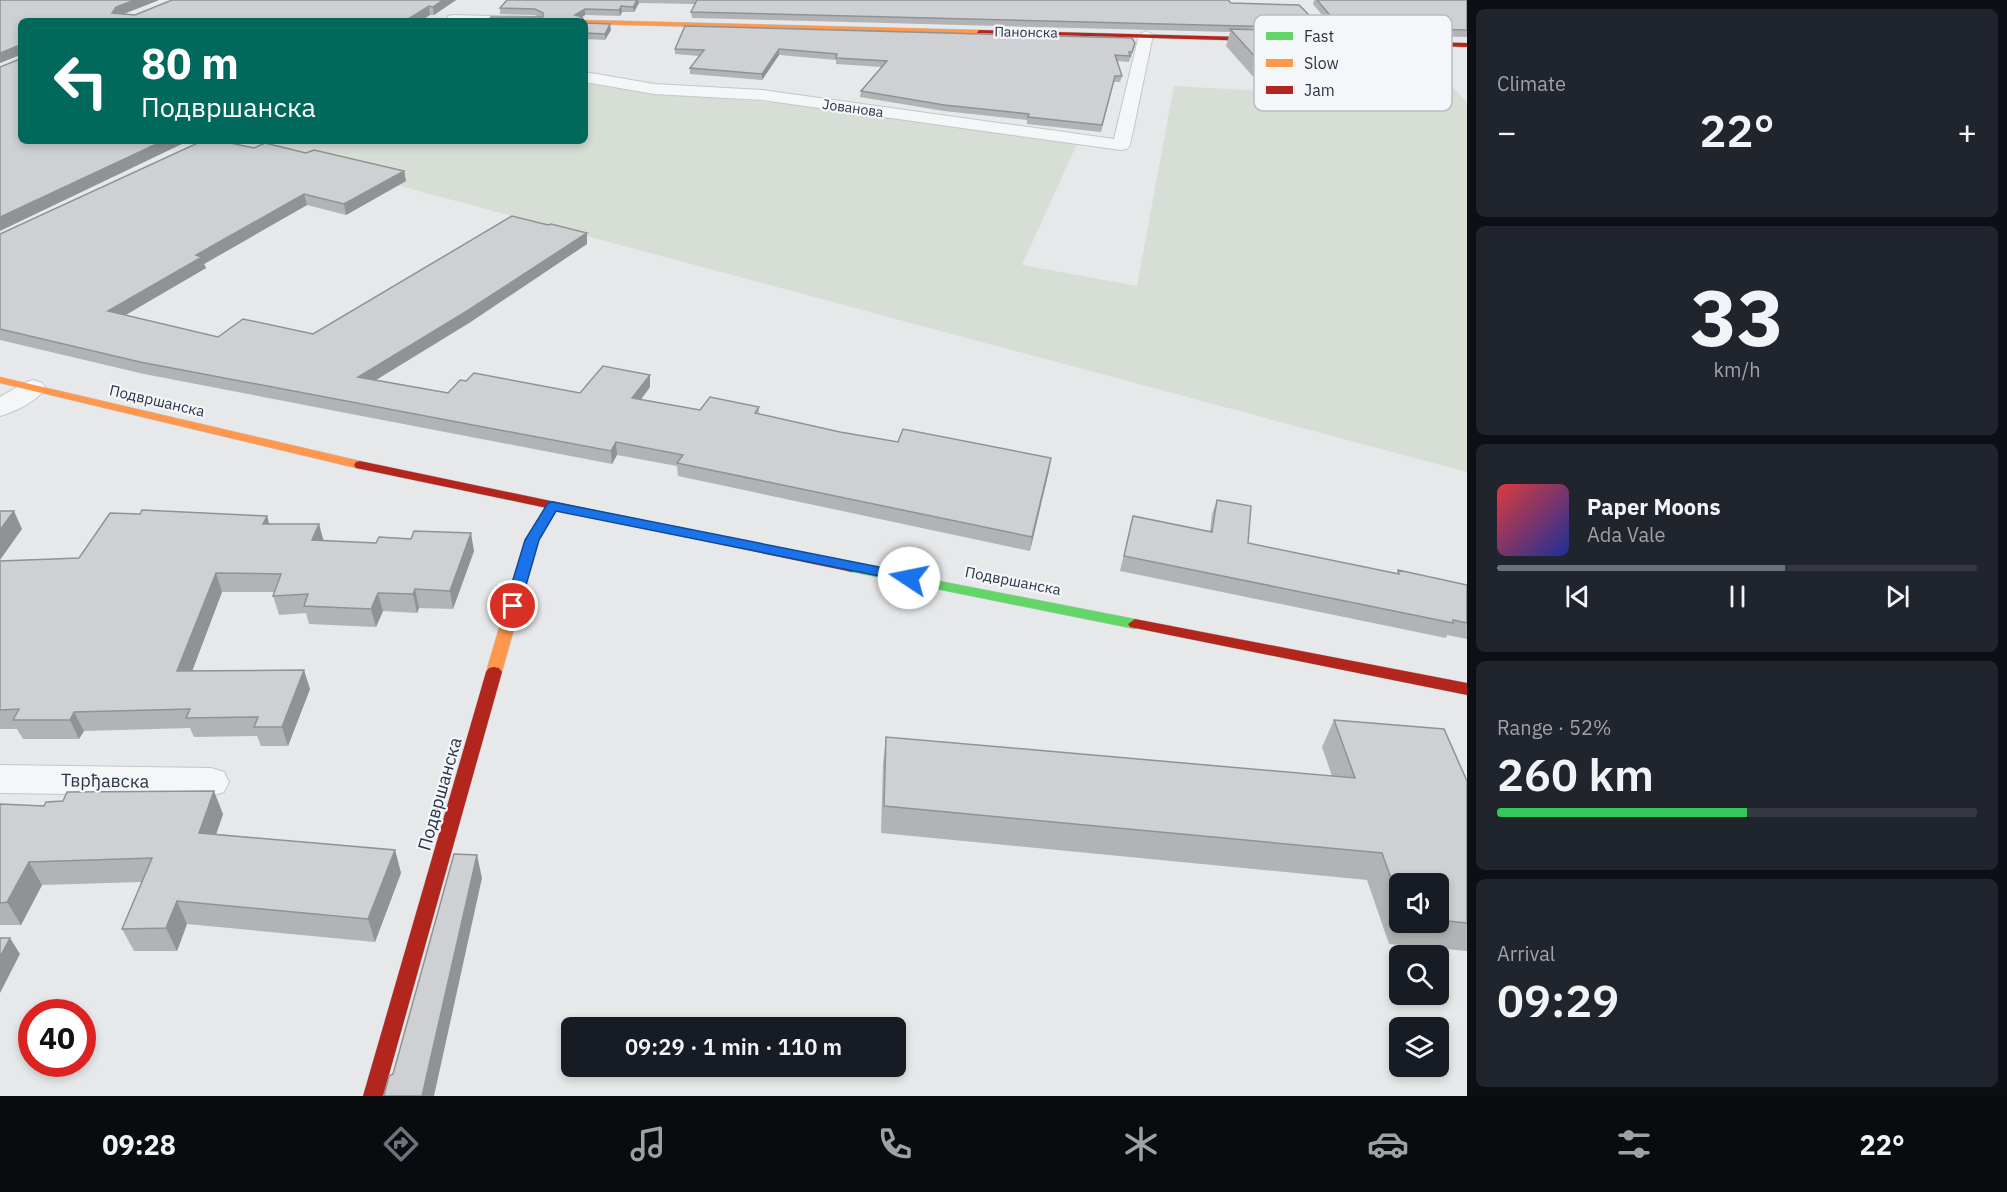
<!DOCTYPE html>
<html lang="en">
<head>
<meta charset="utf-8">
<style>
	body { margin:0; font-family:"IBM Plex Sans",sans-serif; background:#20242c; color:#f1f3f6; height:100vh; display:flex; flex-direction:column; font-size:22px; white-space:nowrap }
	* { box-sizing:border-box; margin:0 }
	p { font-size:20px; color:#9ea1a6 }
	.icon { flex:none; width:33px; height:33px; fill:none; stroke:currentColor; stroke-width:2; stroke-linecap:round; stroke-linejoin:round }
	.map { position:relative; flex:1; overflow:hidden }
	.details { display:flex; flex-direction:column; gap:9px; padding:9px; background:#0d0f14; width:540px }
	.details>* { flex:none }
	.hud { position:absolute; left:18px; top:18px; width:570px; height:126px; border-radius:9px; box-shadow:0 3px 9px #0003; background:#00695c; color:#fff; overflow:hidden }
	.fabs { position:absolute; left:1389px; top:873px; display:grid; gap:12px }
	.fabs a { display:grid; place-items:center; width:60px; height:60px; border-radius:9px; background:#171b24; box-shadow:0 3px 9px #0003; font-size:30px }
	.speed { position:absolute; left:18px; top:999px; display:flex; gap:12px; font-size:30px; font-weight:700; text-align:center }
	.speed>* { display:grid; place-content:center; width:78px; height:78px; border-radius:50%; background:#171b24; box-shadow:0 3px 9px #0003; line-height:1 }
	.speed .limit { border:9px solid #d22; background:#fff; color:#111 }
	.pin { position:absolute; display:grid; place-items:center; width:51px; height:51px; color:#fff; margin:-26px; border:3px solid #fff; border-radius:50%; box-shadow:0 2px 6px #0007 }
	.me { position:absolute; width:66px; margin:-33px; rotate:281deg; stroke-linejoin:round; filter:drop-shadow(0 0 4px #0008) }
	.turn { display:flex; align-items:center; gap:21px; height:126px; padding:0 24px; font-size:27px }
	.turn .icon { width:78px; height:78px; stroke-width:2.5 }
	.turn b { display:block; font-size:42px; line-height:51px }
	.big { font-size:45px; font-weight:600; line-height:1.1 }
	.details .tile { flex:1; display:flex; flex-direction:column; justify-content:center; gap:9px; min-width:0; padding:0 21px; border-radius:9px; background:#20242c }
	.details .dial { align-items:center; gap:0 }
	.dial b { font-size:78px; line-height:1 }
	.song { display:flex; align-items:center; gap:18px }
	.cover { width:72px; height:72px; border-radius:9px; background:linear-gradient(135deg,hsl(0 70% 55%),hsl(230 70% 35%)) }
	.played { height:6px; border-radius:3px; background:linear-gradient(90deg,#6c737f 60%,#363941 60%) }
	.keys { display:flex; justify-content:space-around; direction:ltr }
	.heat { display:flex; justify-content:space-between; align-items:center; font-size:33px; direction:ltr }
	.charge { height:9px; border-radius:4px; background:linear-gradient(90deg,#34c759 52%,#363941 0) }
	.trip { position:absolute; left:561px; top:1017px; width:345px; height:60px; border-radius:9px; background:#171b24; box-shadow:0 3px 9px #0003; font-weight:600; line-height:60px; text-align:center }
	.menu { display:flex; height:96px; justify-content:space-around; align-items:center; background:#090b0e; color:#9ea1a6 }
	.menu .icon { width:42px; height:42px }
	.menu .selected { color:#6c737f }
	.menu b { font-size:27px; color:#f1f3f6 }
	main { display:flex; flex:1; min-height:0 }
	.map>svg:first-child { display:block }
</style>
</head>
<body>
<main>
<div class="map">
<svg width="1467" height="1096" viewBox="0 0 1467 1096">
	<rect width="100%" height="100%" fill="#e6e8ea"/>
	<!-- green -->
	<path fill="#d6ded6" d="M1358 49 1420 50 1467 103V472L236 142 585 141V82L646 93 789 104 1077 144 1022 265 1137 286 1174 86 1352 96 1349 90 1396 91Z"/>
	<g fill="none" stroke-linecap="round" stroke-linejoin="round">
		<defs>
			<path id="street" d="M453 15 535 17 542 21H447L448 16Z
				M1146 31 1153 35 1130 145 1127 149 1121 150 762 100 654 94 585 82V72L654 84 762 90 1114 139 1139 35Z
				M33 380 42 383 46 388C37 401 15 412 0 416V397L24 383Z
				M0 765 211 768 224 772 229 782 224 792 211 796 0 793Z"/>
			<path id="fast" d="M852 564 1135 619 1142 624 1135 629 847 571 845 568Z"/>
			<path id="slow" d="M585 20 979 30 982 32 979 34 585 24V21H582Z
				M0 377 360 461 366 465 360 469 0 383Z
				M553 502 559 506 539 540 502 672 499 676H489L486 672 525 540 548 503Z"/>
			<path id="jam" d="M979 30 1467 43V47L977 33Z
				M360 461 852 564 859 568 852 572 356 468 354 465 356 462Z
				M1135 619 1467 683V695L1130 627 1128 624Z
				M494 667 499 668 502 672 383 1096H363L486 672 489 668Z"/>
		</defs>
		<!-- street casing -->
		<use href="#street" stroke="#c4c6c8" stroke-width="2"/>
		<!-- fast casing -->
		<use href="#fast" stroke="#c4c6c8" stroke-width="1"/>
		<!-- slow casing -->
		<use href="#slow" stroke="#c4c6c8" stroke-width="1"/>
		<!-- jam casing -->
		<use href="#jam" stroke="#c4c6c8" stroke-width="1"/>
		<!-- street -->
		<use href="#street" fill="#f5f6f7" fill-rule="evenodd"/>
		<!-- fast -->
		<use href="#fast" fill="#63d668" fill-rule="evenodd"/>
		<!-- slow -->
		<use href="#slow" fill="#ff974d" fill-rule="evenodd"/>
		<!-- jam -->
		<use href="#jam" fill="#b3261e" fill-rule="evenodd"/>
	</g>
	<!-- wall -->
	<path fill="#b1b3b5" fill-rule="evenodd" d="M0 0H159L124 14 135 15 172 0H456L434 15 21 21 184 143 20 59V55L0 63Z
		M507 0H1228L1231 3 1322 28 1321 31H1335L1313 4 1314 0H1467V37L1342 34 1357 49 1352 67 1339 66 1345 72 1339 91 1265 90 1226 46 1230 32 692 18 691 12 695 4 639 3 634 12H622L620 16 585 15 581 17H539L535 15 500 14V8Z
		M585 23 611 30 605 40 585 39Z
		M1135 43 1131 58H1130L1129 62 1117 61 1122 76 1120 82H1114L1101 132 1027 124V120L944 111 860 97 861 91 882 67 836 64V60L779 55 762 80 690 74V68L699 56 675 54V49Z
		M254 148 306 153 404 171 406 181 346 215 307 205 204 264 206 268 125 315 218 337 313 334 548 225 587 233V244L469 323 376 380 448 393H580L650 387 641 399 700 410 759 407V414L840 432 898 442 1051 458 1030 551 678 476 677 466 617 455 612 464 144 374 0 340V234Z
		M1217 500 1248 543 1397 574 1398 570 1467 585V639L1447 635 1446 638 1120 571 1133 516 1210 532 1212 514Z
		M267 516 269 524 324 541 474 551 453 609 419 608 417 613 383 611 376 627 309 624 306 613 279 615 273 596 275 592H222L192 671 310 689 288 746H261L257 736 194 737 190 728 84 731 79 739H23L17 729H0V561L79 558Z
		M1334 720 1467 781V951L1389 944 1367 880 881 833 883 763 886 737 1332 776 1322 747ZM1400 884H1438V922H1400Z
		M0 804 223 814 216 834 395 850 401 873 375 942 187 924 177 951H134L122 929 142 882 42 885 21 925H0Z"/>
	<!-- shaded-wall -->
	<path fill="#909294" d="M135 0H159L118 16 112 13 116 7Z
		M443 0H456L434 15 433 7Z
		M637 0H638L639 3 634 12 633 7Z
		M429 6 430 15 421 21H405Z
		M621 6 622 12 620 16 619 10Z
		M585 9V15L576 21 575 15Z
		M610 24 611 30 605 40V34Z
		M17 46 20 55 0 63V53Z
		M779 49V55L762 80V74Z
		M163 141H183L184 143 0 231V217Z
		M404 171 406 181 346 215 344 204Z
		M304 194 307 205 204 264 206 268 112 323 108 311 196 255Z
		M587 233V244L469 323 361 389 358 377Z
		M650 375V387L633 410 632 398Z
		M616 442 617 455 612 464 611 451Z
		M1051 458 1049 471 1030 551 1032 537Z
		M14 511 22 529 0 560V530Z
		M267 516 272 534 263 524Z
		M319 524 324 542 312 540Z
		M471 533 474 551 453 609 450 591Z
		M216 573 222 592 185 690 177 671Z
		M415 589 419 608 417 613 413 594Z
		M378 593 383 611 376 627 371 609Z
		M304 670 310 689 288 746 282 727Z
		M74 712 84 731 79 739 70 720Z
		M214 791 223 814 209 855 199 833Z
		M395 850 401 873 375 942 368 919Z
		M477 855 482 878 434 1096H422Z
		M29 862 42 885 21 925 7 902Z
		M177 901 187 924 177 951 166 928Z
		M10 938 20 954 0 993V957Z"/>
	<!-- building -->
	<path fill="#ced0d3" stroke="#909294" stroke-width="1.5" d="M0 0H135L116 7 112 13 135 15 172 0H443L433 7 429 6 405 21H21V141H163L0 217V67L20 59V48L17 46 0 53Z
		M507 0H637L633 7 621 6 619 10 585 9 575 15 582 17 584 21H488L491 17H543V13L535 9 500 8Z
		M697 0H1228L1231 3 1299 5 1322 28 691 12Z
		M1317 0H1467V30L1340 27Z
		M585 23 610 24 605 34 585 33Z
		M685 26 1132 38 1135 43 1132 52H1129L1130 56 1115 55 1122 76H1115L1102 125 1028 117 1029 114 944 105 861 91 887 61 836 58 837 54 779 49 762 74 690 68 704 50 675 49Z
		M1230 29 1339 32 1357 49 1319 48 1345 72H1269Z
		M202 141H221L254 148 265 143 306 153 314 150 404 171 344 204 304 194 196 255 202 257 108 311 218 337 243 319 313 334 512 216 548 225 551 224 587 233 467 311 358 377 448 393 460 380 466 381 474 373 580 393 603 366 650 375 632 398 700 410 710 397 759 407 755 413 840 432 898 442 903 429 1051 458 1032 537 677 463 683 455 616 442 611 451 140 362 0 329V234Z
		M1217 500 1251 506 1248 543 1399 574 1398 570 1467 585V623L1453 620V623L1124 556 1133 516 1212 532Z
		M142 510 267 516 263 524H319L312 540 376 543 379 537 411 539 414 531 471 533 450 591 415 589 413 594 378 593 371 609 304 606 308 594 273 596 281 574 216 573 177 671 304 670 282 727H254L258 717 186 718 190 709 74 712 70 720H13L19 709 0 710V561L79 558 110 513 140 514Z
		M0 511H14L0 530Z
		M1334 720 1444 729 1467 781V923L1438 920V884H1400V904L1382 853 884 806 886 737 1355 778Z
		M214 791 199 833 395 850 368 919 177 901 166 928 122 929 152 858 29 862 7 902 0 903V804L44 806 46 802 63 801 67 792Z
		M454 854 477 855 422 1096H384L389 1076 393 1074Z
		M0 938H10L0 957Z"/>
	<!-- route -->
	<path fill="#1a73e8" stroke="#114b97" stroke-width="1.5" d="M553 502 909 573 916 578 909 582 556 511 539 540 520 606 518 610H508L505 606 525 540 548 503Z"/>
	<g text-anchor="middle" stroke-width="4.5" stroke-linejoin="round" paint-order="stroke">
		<!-- far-street labels -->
		<g font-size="14" fill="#2b3445" stroke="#f4f6f9">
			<text transform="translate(1026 32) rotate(1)" y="5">Панонска</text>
			<text transform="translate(853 108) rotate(8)" y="5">Јованова</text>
		</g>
		<!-- street labels -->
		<g font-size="15" fill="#2b3445" stroke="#f4f6f9">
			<text transform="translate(157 401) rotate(13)" y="5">Подвршанска</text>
			<text transform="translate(1013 581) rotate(11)" y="5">Подвршанска</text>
		</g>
		<!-- near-street labels -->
		<g font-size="18" fill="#2b3445" stroke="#f4f6f9">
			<text transform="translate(105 781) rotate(1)" y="6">Тврђавска</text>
			<text transform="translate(440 794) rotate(-74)" y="6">Подвршанска</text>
		</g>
	</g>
	<!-- legend -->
	<rect x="1254" y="15" width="198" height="96" rx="9" fill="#f4f6f9" stroke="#b8bcc3" stroke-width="1.5"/>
	<rect x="1266" y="32" width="27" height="8" fill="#63d668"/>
	<rect x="1266" y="59" width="27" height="8" fill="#ff974d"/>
	<rect x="1266" y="86" width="27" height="8" fill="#b3261e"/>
	<g font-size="16" fill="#2b3445">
		<text x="1304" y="42">Fast</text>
		<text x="1304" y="69">Slow</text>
		<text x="1304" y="96">Jam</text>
	</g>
</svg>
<div class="fabs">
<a><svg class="icon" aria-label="sound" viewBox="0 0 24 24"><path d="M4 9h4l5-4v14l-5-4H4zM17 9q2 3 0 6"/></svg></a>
<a><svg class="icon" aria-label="search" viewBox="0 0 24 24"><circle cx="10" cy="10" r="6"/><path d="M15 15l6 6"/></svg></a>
<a><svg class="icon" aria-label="layers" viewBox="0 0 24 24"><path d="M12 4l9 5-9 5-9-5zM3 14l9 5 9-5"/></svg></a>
</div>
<div class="speed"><div class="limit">40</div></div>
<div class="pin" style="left:513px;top:606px;background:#d93025"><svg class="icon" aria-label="arrive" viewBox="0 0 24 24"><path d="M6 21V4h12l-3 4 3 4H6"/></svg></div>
<svg class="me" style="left:909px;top:578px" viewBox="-20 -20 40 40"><circle r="19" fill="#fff"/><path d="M0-13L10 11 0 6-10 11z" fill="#1a73e8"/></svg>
<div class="trip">09:29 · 1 min · 110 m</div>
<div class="hud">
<div class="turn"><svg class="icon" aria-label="left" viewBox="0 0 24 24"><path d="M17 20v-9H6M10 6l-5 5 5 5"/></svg><div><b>80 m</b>Подвршанска</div></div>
</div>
</div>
<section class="details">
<div class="tile"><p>Climate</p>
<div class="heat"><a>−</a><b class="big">22°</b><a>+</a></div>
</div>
<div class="tile dial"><b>33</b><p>km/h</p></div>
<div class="tile">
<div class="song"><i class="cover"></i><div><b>Paper Moons</b><p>Ada Vale</p></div></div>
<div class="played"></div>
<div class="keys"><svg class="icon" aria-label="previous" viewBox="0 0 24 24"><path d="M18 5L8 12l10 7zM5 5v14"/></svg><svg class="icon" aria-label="pause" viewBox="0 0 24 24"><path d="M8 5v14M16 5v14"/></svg><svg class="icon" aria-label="next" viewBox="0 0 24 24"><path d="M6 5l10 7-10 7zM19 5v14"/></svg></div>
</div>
<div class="tile"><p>Range · 52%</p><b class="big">260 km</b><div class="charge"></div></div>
<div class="tile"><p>Arrival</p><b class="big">09:29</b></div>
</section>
</main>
<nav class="menu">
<b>09:28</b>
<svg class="icon selected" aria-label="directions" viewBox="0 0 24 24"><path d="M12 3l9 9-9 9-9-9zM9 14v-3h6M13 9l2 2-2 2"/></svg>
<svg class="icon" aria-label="music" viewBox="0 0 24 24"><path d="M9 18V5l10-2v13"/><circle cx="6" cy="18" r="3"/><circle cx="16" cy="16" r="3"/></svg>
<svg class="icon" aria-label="phone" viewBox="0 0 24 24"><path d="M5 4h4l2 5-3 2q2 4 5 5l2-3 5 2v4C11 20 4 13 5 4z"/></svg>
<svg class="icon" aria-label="climate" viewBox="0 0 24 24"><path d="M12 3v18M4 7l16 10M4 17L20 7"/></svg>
<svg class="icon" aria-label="car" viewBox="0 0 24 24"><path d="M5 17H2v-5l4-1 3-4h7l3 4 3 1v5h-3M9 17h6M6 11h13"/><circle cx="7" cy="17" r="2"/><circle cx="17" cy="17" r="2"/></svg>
<svg class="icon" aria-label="filters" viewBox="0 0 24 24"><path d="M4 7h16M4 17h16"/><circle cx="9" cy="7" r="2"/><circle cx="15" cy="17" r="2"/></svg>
<b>22°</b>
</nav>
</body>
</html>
